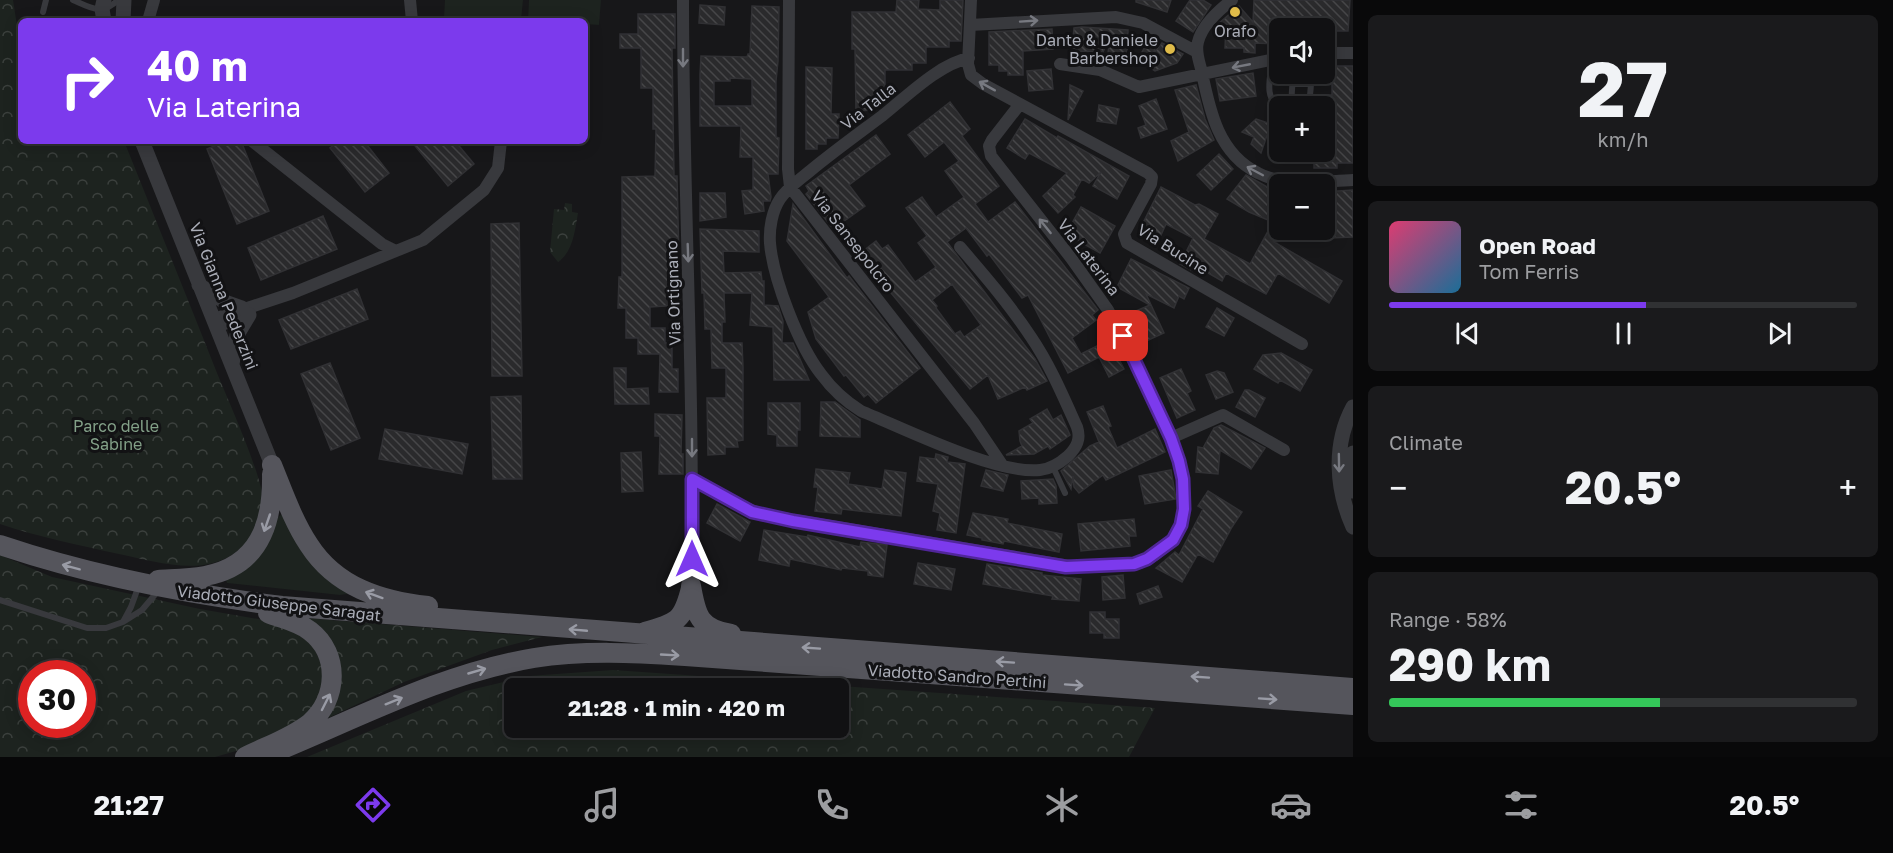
<!DOCTYPE html>
<html lang="en">
<head>
<meta charset="utf-8">
<style>
	body { margin:0; font-family:"Golos Text",sans-serif; background:#1a1a1c; color:#f1f3f6; height:100vh; display:flex; flex-direction:column; font-size:22px; white-space:nowrap }
	* { box-sizing:border-box; margin:0 }
	p { font-size:20px; color:#9c9da0 }
	.icon { flex:none; width:33px; height:33px; fill:none; stroke:currentColor; stroke-width:2; stroke-linecap:round; stroke-linejoin:round }
	.map { position:relative; flex:1; overflow:hidden }
	.panel { display:flex; flex-direction:column; gap:15px; padding:15px; background:#09090a; width:540px }
	.panel>* { flex:none }
	.hud { position:absolute; left:18px; top:18px; width:570px; height:126px; border-radius:9px; box-shadow:0 3px 15px #0003,0 0 0 2px #303133; background:#7c3aed; color:#fff; overflow:hidden }
	.controls { position:absolute; left:1269px; top:18px; display:grid; gap:12px }
	.controls a { display:grid; place-items:center; width:66px; height:66px; border-radius:9px; background:#111113; box-shadow:0 3px 15px #0003,0 0 0 2px #303133; font-size:30px }
	.speed { position:absolute; left:18px; top:660px; display:flex; gap:12px; font-size:30px; font-weight:700; text-align:center }
	.speed>* { display:grid; place-content:center; width:78px; height:78px; border-radius:50%; background:#111113; box-shadow:0 3px 15px #0003,0 0 0 2px #303133; line-height:1 }
	.speed .limit { border:9px solid #d22; background:#fff; color:#111 }
	.pin { position:absolute; display:grid; place-items:center; width:51px; height:51px; color:#fff; margin:-26px; border-radius:12px; box-shadow:0 3px 9px #0006 }
	.me { position:absolute; width:66px; margin:-33px; rotate:0deg; stroke-linejoin:round; filter:drop-shadow(0 0 4px #0008) }
	.turn { display:flex; align-items:center; gap:21px; height:126px; padding:0 30px; font-size:27px }
	.turn .icon { width:78px; height:78px; stroke-width:2.5 }
	.turn b { display:block; font-size:42px; line-height:51px }
	.big { font-size:45px; font-weight:700; line-height:1.1 }
	.panel .card { flex:1; display:flex; flex-direction:column; justify-content:center; gap:9px; min-width:0; padding:0 21px; border-radius:9px; background:#1a1a1c }
	.panel .dial { align-items:center; gap:0 }
	.dial b { font-size:78px; line-height:1 }
	.song { display:flex; align-items:center; gap:18px }
	.cover { width:72px; height:72px; border-radius:9px; background:linear-gradient(135deg,hsl(340 70% 55%),hsl(200 70% 35%)) }
	.played { height:6px; border-radius:3px; background:linear-gradient(90deg,#7c3aed 55%,#303133 55%) }
	.keys { display:flex; justify-content:space-around; direction:ltr }
	.heat { display:flex; justify-content:space-between; align-items:center; font-size:33px; direction:ltr }
	.charge { height:9px; border-radius:4px; background:linear-gradient(90deg,#34c759 58%,#303133 0) }
	.trip { position:absolute; left:504px; top:678px; width:345px; height:60px; border-radius:9px; background:#111113; box-shadow:0 3px 15px #0003,0 0 0 2px #303133; font-weight:700; line-height:60px; text-align:center }
	.dock { display:flex; height:96px; justify-content:space-around; align-items:center; background:#070708; color:#9c9da0 }
	.dock .icon { width:42px; height:42px }
	.dock .current { color:#7c3aed }
	.dock b { font-size:27px; color:#f1f3f6 }
	main { display:flex; flex:1; min-height:0 }
	.map>svg:first-child { display:block }
</style>
</head>
<body>
<main>
<div class="map">
<svg width="1353" height="757" viewBox="0 0 1353 757">
	<defs>
		<pattern id="park-crowns" width="20" height="18" patternUnits="userSpaceOnUse" patternTransform="scale(1.5)"><rect width="20" height="18" fill="#1d231f"/><path d="M2 6a3 3 0 1 1 6 0M12 15a3 3 0 1 1 6 0" fill="none" stroke="#3b403d"/></pattern>
		<pattern id="building-back-hatch" width="6" height="6" patternUnits="userSpaceOnUse" patternTransform="scale(1.5)"><rect width="6" height="6" fill="#2a2a2c"/><path d="M-1 5l2 2M0 0l6 6M5-1l2 2" fill="none" stroke="#464648"/></pattern>
	</defs>
	<rect width="100%" height="100%" fill="#171719"/>
	<!-- grass -->
	<path fill="#1d231f" d="M445 0H523L521 21 444 17Z
		M529 0H601L599 25 585 24V21L528 20Z
		M284 513 347 592V594L340 595 227 583 226 580 267 546 278 517Z"/>
	<!-- park -->
	<path fill="url(#park-crowns)" fill-rule="evenodd" d="M0 0H13L21 52V141H124C155 218 186 295 217 373 227 398 266 483 263 505 259 533 240 556 213 563 183 571 148 560 119 554 78 545 39 537 0 524Z
		M565 203 572 204V212L578 213C575 230 573 252 558 262L550 252 554 209 564 210Z
		M0 555 52 577 200 609 281 623 312 644 321 663 324 686 315 710 281 732 236 751 215 757H0ZM32 674H82V724H32Z
		M306 618 542 637 492 650 404 682 328 718 336 701Z
		M613 670 1155 708 1129 757H307L466 691 529 676ZM838 688V728H514V688Z"/>
	<!-- building -->
	<path fill="url(#building-back-hatch)" stroke="#313134" stroke-width="1.5" fill-rule="evenodd" d="M897 0H919L918 9 940 10V0H963L961 41H949V47H926V63H912V70H885V102H873L874 110 856 111 855 49H852V12H896Z
		M1136 0H1171L1167 12 1136 2Z
		M1190 0H1203L1211 5 1193 32 1176 21Z
		M1254 0H1350L1348 31H1326V19H1305V28H1280V44L1255 43V53L1244 52V48H1225L1226 24H1218L1239 6 1253 22Z
		M700 5 725 7 724 25 699 23Z
		M752 6 779 7 778 61 776 81V137L779 138 778 174H768L771 197 770 201H763L764 211 745 214 742 191 753 190V157H740L741 126H700V75L701 56 747 57 748 54H750ZM730 78 752 79V106H714V81H730Z
		M638 14H675V48H672L674 176H677L679 261H677L680 305 650 307V328H665V343H672V369H678V392H659L660 354H638V338H626V308H618L619 277H622V177L655 176 656 129H653V88H641V48H620V34H638Z
		M1082 27 1128 30 1127 54 1108 53 1110 37 1103 52 1072 51 1074 28Z
		M1052 29 1053 49 1023 51V75H1008V71H999V65H989V32Z
		M1151 37 1158 40 1153 54 1162 43 1183 54 1177 63 1155 71 1146 65 1151 57 1142 52Z
		M1332 66H1353V163H1337V168H1314V152H1324L1327 95H1332Z
		M806 67 832 68 831 114H839L838 138H826V144H817V149H806Z
		M1051 69 1053 89 1029 91 1027 71Z
		M1253 73 1256 96 1220 101 1216 79Z
		M1070 85 1083 91 1068 120Z
		M1196 85 1205 119 1214 140 1178 161 1171 141 1189 132 1175 90Z
		M1156 99 1167 129 1141 138 1138 128 1146 125 1139 106Z
		M950 102 970 129 962 136 999 186 975 204 988 222 1015 202 1098 310 1092 315 1096 320 1072 338 1081 354 1109 340 1124 369 1109 377 1099 357 1068 373 1028 295 1022 298 989 254 987 256 966 228 947 242 1035 359 1047 381 1027 390 1025 387 998 399 988 375 970 389 859 254 876 241 882 249 888 245 915 282 936 267 918 243 927 236 906 208 922 197 936 217 964 197 945 171 959 161 944 142 925 157 908 135ZM952 284 981 325 964 337 960 331 955 334 936 308 937 306 932 300Z
		M1099 105 1119 109 1116 124 1097 121Z
		M1025 119 1057 138 1058 136 1129 176 1117 199 1093 186 1101 172 1089 183 1082 179 1073 195 1075 197 1058 213 1043 196 1067 173 1029 153 1025 159 1007 148Z
		M1256 119 1271 124 1261 153 1251 144 1254 137 1242 132Z
		M876 135 890 154 849 185 865 206 836 227 834 224 831 226 806 194 809 191 806 186Z
		M226 141H241L269 211 237 224 207 149Z
		M339 141H364L389 173 365 192 330 148Z
		M411 141H455L474 164 448 186Z
		M1219 154 1233 169 1211 190 1197 175Z
		M1246 175 1280 194V241L1274 242 1342 281 1329 303 1278 273 1266 294 1226 273 1222 281 1196 266 1193 271 1180 264 1193 238 1166 224 1161 235 1142 225 1161 187 1195 205 1199 204 1218 214 1204 239 1250 264 1273 222 1249 212 1227 199Z
		M1353 190V237L1305 239 1304 230H1330L1328 208H1324V192Z
		M700 193H725L726 217 700 221Z
		M793 204 847 278 849 276 920 368 876 403 868 394 864 397 846 375 844 376 816 339 808 312 829 297 787 241Z
		M1081 207 1115 226 1100 253 1066 234Z
		M323 216 337 249 261 280 248 248Z
		M519 223 522 376H492L491 224Z
		M700 229 759 231V252L723 251 724 273 761 272 762 281H764V305L778 306 783 321 782 343H793L809 380H774L773 327 750 325 752 293H724L725 322H722V343H742L743 367V440L737 441 738 447H725V454L708 455 707 398H726V368H712L711 329H705L704 293H702Z
		M1131 259 1189 288 1184 299 1179 296 1174 308 1146 294 1164 333 1142 343 1129 314 1150 305 1117 287Z
		M357 289 368 319 291 349 279 320Z
		M1217 308 1234 318 1224 336 1206 327Z
		M1281 353 1312 370 1300 391 1280 380 1278 383 1254 369 1263 355Z
		M330 363 360 438 331 450 301 374Z
		M614 368H626V389L648 388 649 404H615Z
		M1181 369 1191 391 1187 393 1195 410 1177 418 1160 378Z
		M1217 371 1224 373 1233 392 1216 399 1206 375Z
		M1245 390H1249L1265 398 1255 417 1236 407Z
		M521 396 522 479H493L491 397Z
		M821 402H835L860 420V437L820 436Z
		M768 403H800V430H797V446H777V435L768 434Z
		M1103 406 1111 426 1108 427 1117 448 1155 429 1165 452 1106 480 1103 475 1079 493 1074 487 1073 476 1071 489 1061 471 1090 446 1099 442 1087 412Z
		M1047 409 1053 420 1061 415 1070 435 1050 449 1048 446 1034 454 1006 455 1022 446 1020 441 1019 431 1033 423 1030 419Z
		M655 414 682 415 681 454H683V474H659L660 436H655Z
		M1221 425 1265 448 1251 469 1220 450 1218 474 1196 472 1198 447 1203 448 1214 428Z
		M385 429 468 444 462 474 379 459Z
		M641 452 643 491 622 492 621 453Z
		M936 454 948 457 947 462 965 464 956 533 937 530 940 513 933 511 938 484 917 481 920 457 935 459Z
		M816 469 850 473 848 484 882 489 885 470 906 473 901 516 842 509 841 514 815 511 818 487H814Z
		M986 470 1008 475 1003 491 981 486Z
		M1171 470 1176 499 1145 504 1139 476Z
		M1053 479 1056 486 1057 503 1039 504V498L1022 499 1021 481Z
		M1208 491 1242 512 1232 527 1213 562 1198 554 1182 582 1156 568 1175 552 1179 555 1203 509 1198 506Z
		M717 504 750 522 740 541 707 523Z
		M973 513 1008 519 1007 523 1062 534 1059 552 1004 541 1003 544 982 540V538L967 535Z
		M1134 519 1136 536H1129L1130 546 1081 551 1078 524Z
		M764 530 807 537 808 535 860 547 861 542 887 545 883 577 868 575V571L842 568 841 570 790 559 789 566 759 560Z
		M918 563 955 569 951 590 914 584Z
		M987 564 1042 573V575L1081 579 1079 601 1052 599 1053 596 983 584Z
		M1123 575 1125 598 1103 600 1102 577Z
		M1158 586 1162 597 1140 604 1137 594Z
		M1090 612H1105V619H1119V638H1104V633H1090Z"/>
	<g fill="none" stroke-linecap="round" stroke-linejoin="round">
		<!-- service -->
		<path stroke="#38393d" stroke-width="6" d="M73 0C91 8 102 16 118 0
			M43 12 46 0
			M1272 60C1271 76 1263 99 1280 106
			M1293 84H1311
			M1291 106 1293 74
			M1309 106 1312 74
			M1053 467 1065 493
			M139 585 131 607 123 622 142 610 158 591
			M0 600 87 628H106L123 622"/>
		<!-- minor -->
		<path stroke="#38393d" stroke-width="12" d="M410 0 412 21
			M683 0C683 195 695 390 691 586
			M789 0 788 169 790 187 974 423 1003 466
			M971 0 968 64 971 75 983 84 1148 173 1152 177 1151 184 1124 234 1127 243 1302 344
			M1232 0C1219 10 1202 25 1198 42 1195 52 1200 63 1202 73 1210 112 1219 154 1258 173 1287 188 1322 181 1353 180
			M148 21 154 0
			M970 25 1116 17 1143 23 1197 52
			M1324 53H1353
			M1060 64 1100 70 1139 87 1280 58
			M252 141 382 244 396 251 423 240 484 190 498 168 501 141
			M960 247C985 276 1010 305 1031 337 1050 365 1063 396 1077 427 1081 439 1077 447 1068 456 1060 463 1051 469 1040 470 997 475 903 428 861 411 845 401 832 389 821 374 799 346 773 279 770 243 769 229 772 211 780 199 787 188 799 180 810 171 833 152 858 134 882 116 906 97 939 64 969 58
			M214 319 293 293 396 251
			M217 327 250 314
			M1171 438 1223 415 1284 450
			M692 479 743 507 765 515 1076 567 1140 563 1155 555 1175 537 1184 515V499L1182 471 1176 451 1155 403 1108 310 1071 258 991 156 989 146 992 140 1020 104"/>
		<!-- tertiary -->
		<path stroke="#38393d" stroke-width="15" d="M104 21 102 9 104 0
			M123 21 124 0
			M142 141 272 465
			M199 285 225 302 242 308
			M232 364 237 335 249 315
			M1353 407C1333 444 1336 489 1353 527
			M1353 453 1351 474 1353 491"/>
		<!-- primary -->
		<path stroke="#55555c" stroke-width="20" d="M272 465C283 492 293 521 309 545 336 587 381 601 428 606
			M0 545C92 576 186 594 282 606L1353 688
			M158 580C173 579 189 579 205 576 259 566 273 524 272 474
			M691 586C696 615 699 629 731 634
			M645 632C677 623 683 621 691 588
			M245 757C267 746 291 738 310 723 338 699 340 654 310 631 297 621 282 619 268 613
			M263 757C353 721 438 674 534 658 584 650 635 653 685 656L1353 705"/>
	</g>
	<!-- one-way arrows -->
	<defs><path id="oneway-shaft" d="M-6 0H5M1.5-3L5.5 0L1.5 3" fill="none" stroke-width="1.6" stroke-linecap="round" stroke-linejoin="round" transform="scale(1.5)"/></defs>
	<g stroke="#777980">
		<use href="#oneway-shaft" transform="translate(1029 21) rotate(-4)"/>
		<use href="#oneway-shaft" transform="translate(683 58) rotate(90)"/>
		<use href="#oneway-shaft" transform="translate(1241 66) rotate(169)"/>
		<use href="#oneway-shaft" transform="translate(987 86) rotate(-151)"/>
		<use href="#oneway-shaft" transform="translate(1255 171) rotate(-152)"/>
		<use href="#oneway-shaft" transform="translate(1045 226) rotate(-129)"/>
		<use href="#oneway-shaft" transform="translate(688 253) rotate(88)"/>
		<use href="#oneway-shaft" transform="translate(692 448) rotate(90)"/>
		<use href="#oneway-shaft" transform="translate(1339 463) rotate(89)"/>
	</g>
	<g stroke="#999ba5">
		<use href="#oneway-shaft" transform="translate(267 523) rotate(109)"/>
		<use href="#oneway-shaft" transform="translate(71 567) rotate(-165)"/>
		<use href="#oneway-shaft" transform="translate(374 595) rotate(-160)"/>
		<use href="#oneway-shaft" transform="translate(578 630) rotate(-175)"/>
		<use href="#oneway-shaft" transform="translate(811 648) rotate(-176)"/>
		<use href="#oneway-shaft" transform="translate(670 655) rotate(3)"/>
		<use href="#oneway-shaft" transform="translate(1005 662) rotate(-176)"/>
		<use href="#oneway-shaft" transform="translate(477 671) rotate(-16)"/>
		<use href="#oneway-shaft" transform="translate(1200 677) rotate(-176)"/>
		<use href="#oneway-shaft" transform="translate(1074 685) rotate(4)"/>
		<use href="#oneway-shaft" transform="translate(1268 699) rotate(4)"/>
		<use href="#oneway-shaft" transform="translate(394 701) rotate(-22)"/>
		<use href="#oneway-shaft" transform="translate(326 702) rotate(-63)"/>
	</g>
	<g fill="none" stroke-linecap="round" stroke-linejoin="round">
		<defs>
			<path id="route" d="M692 559V479L752 512 793 521 1066 567 1134 564 1147 559 1173 540 1181 525 1184 509 1183 479 1179 461 1171 438 1123 336"/>
		</defs>
		<!-- route casing -->
		<use href="#route" stroke="#51269a" stroke-width="15"/>
		<!-- route -->
		<use href="#route" stroke="#7c3aed" stroke-width="10"/>
	</g>
	<!-- markers -->
	<g fill="#dfbb49" stroke="#121214" stroke-width="2">
		<circle cx="1235" cy="12" r="6"/>
		<circle cx="1170" cy="49" r="6"/>
	</g>
	<g text-anchor="middle" stroke-width="6" stroke-linejoin="round" paint-order="stroke">
		<!-- poi labels -->
		<g font-size="16" fill="#aaadb7" stroke="#121214">
			<text x="1235" y="37">Orafo</text>
			<text x="1158" y="46" text-anchor="end">Dante &amp; Daniele<tspan x="1158" dy="18">Barbershop</tspan></text>
		</g>
		<!-- street labels -->
		<g font-size="16" fill="#aaadb7" stroke="#121214">
			<text transform="translate(868 106) rotate(-38)" y="6">Via Talla</text>
			<text transform="translate(853 241) rotate(52)" y="6">Via Sansepolcro</text>
			<text transform="translate(1173 249) rotate(32)" y="6">Via Bucine</text>
			<text transform="translate(1089 257) rotate(53)" y="6">Via Laterina</text>
			<text transform="translate(673 293) rotate(-92)" y="6">Via Ortignano</text>
			<text transform="translate(224 296) rotate(68)" y="6">Via Gianna Pederzini</text>
			<text transform="translate(279 603) rotate(7)" y="6">Viadotto Giuseppe Saragat</text>
			<text transform="translate(957 676) rotate(4)" y="6">Viadotto Sandro Pertini</text>
		</g>
		<!-- park labels -->
		<g font-size="16" fill="#83a088" stroke="#121214">
			<text x="116" y="432">Parco delle<tspan x="116" dy="18">Sabine</tspan></text>
		</g>
	</g>
</svg>
<div class="controls">
<a><svg class="icon" aria-label="sound" viewBox="0 0 24 24"><path d="M4 9h4l5-4v14l-5-4H4zM17 9q2 3 0 6"/></svg></a>
<a>+</a>
<a>−</a>
</div>
<div class="speed"><div class="limit">30</div></div>
<div class="pin" style="left:1123px;top:336px;background:#d93025"><svg class="icon" aria-label="arrive" viewBox="0 0 24 24"><path d="M6 21V4h12l-3 4 3 4H6"/></svg></div>
<svg class="me" style="left:692px;top:559px" viewBox="-20 -20 40 40"><path d="M0-17L14 15 0 8-14 15z" fill="#7c3aed" stroke="#fff" stroke-width="4"/></svg>
<div class="trip">21:28 · 1 min · 420 m</div>
<div class="hud">
<div class="turn"><svg class="icon" aria-label="right" viewBox="0 0 24 24"><path d="M7 20v-9h11M14 6l5 5-5 5"/></svg><div><b>40 m</b>Via Laterina</div></div>
</div>
</div>
<section class="panel">
<div class="card dial"><b>27</b><p>km/h</p></div>
<div class="card">
<div class="song"><i class="cover"></i><div><b>Open Road</b><p>Tom Ferris</p></div></div>
<div class="played"></div>
<div class="keys"><svg class="icon" aria-label="previous" viewBox="0 0 24 24"><path d="M18 5L8 12l10 7zM5 5v14"/></svg><svg class="icon" aria-label="pause" viewBox="0 0 24 24"><path d="M8 5v14M16 5v14"/></svg><svg class="icon" aria-label="next" viewBox="0 0 24 24"><path d="M6 5l10 7-10 7zM19 5v14"/></svg></div>
</div>
<div class="card"><p>Climate</p>
<div class="heat"><a>−</a><b class="big">20.5°</b><a>+</a></div>
</div>
<div class="card"><p>Range · 58%</p><b class="big">290 km</b><div class="charge"></div></div>
</section>
</main>
<nav class="dock">
<b>21:27</b>
<svg class="icon current" aria-label="directions" viewBox="0 0 24 24"><path d="M12 3l9 9-9 9-9-9zM9 14v-3h6M13 9l2 2-2 2"/></svg>
<svg class="icon" aria-label="music" viewBox="0 0 24 24"><path d="M9 18V5l10-2v13"/><circle cx="6" cy="18" r="3"/><circle cx="16" cy="16" r="3"/></svg>
<svg class="icon" aria-label="phone" viewBox="0 0 24 24"><path d="M5 4h4l2 5-3 2q2 4 5 5l2-3 5 2v4C11 20 4 13 5 4z"/></svg>
<svg class="icon" aria-label="climate" viewBox="0 0 24 24"><path d="M12 3v18M4 7l16 10M4 17L20 7"/></svg>
<svg class="icon" aria-label="car" viewBox="0 0 24 24"><path d="M5 17H2v-5l4-1 3-4h7l3 4 3 1v5h-3M9 17h6M6 11h13"/><circle cx="7" cy="17" r="2"/><circle cx="17" cy="17" r="2"/></svg>
<svg class="icon" aria-label="filters" viewBox="0 0 24 24"><path d="M4 7h16M4 17h16"/><circle cx="9" cy="7" r="2"/><circle cx="15" cy="17" r="2"/></svg>
<b>20.5°</b>
</nav>
</body>
</html>
